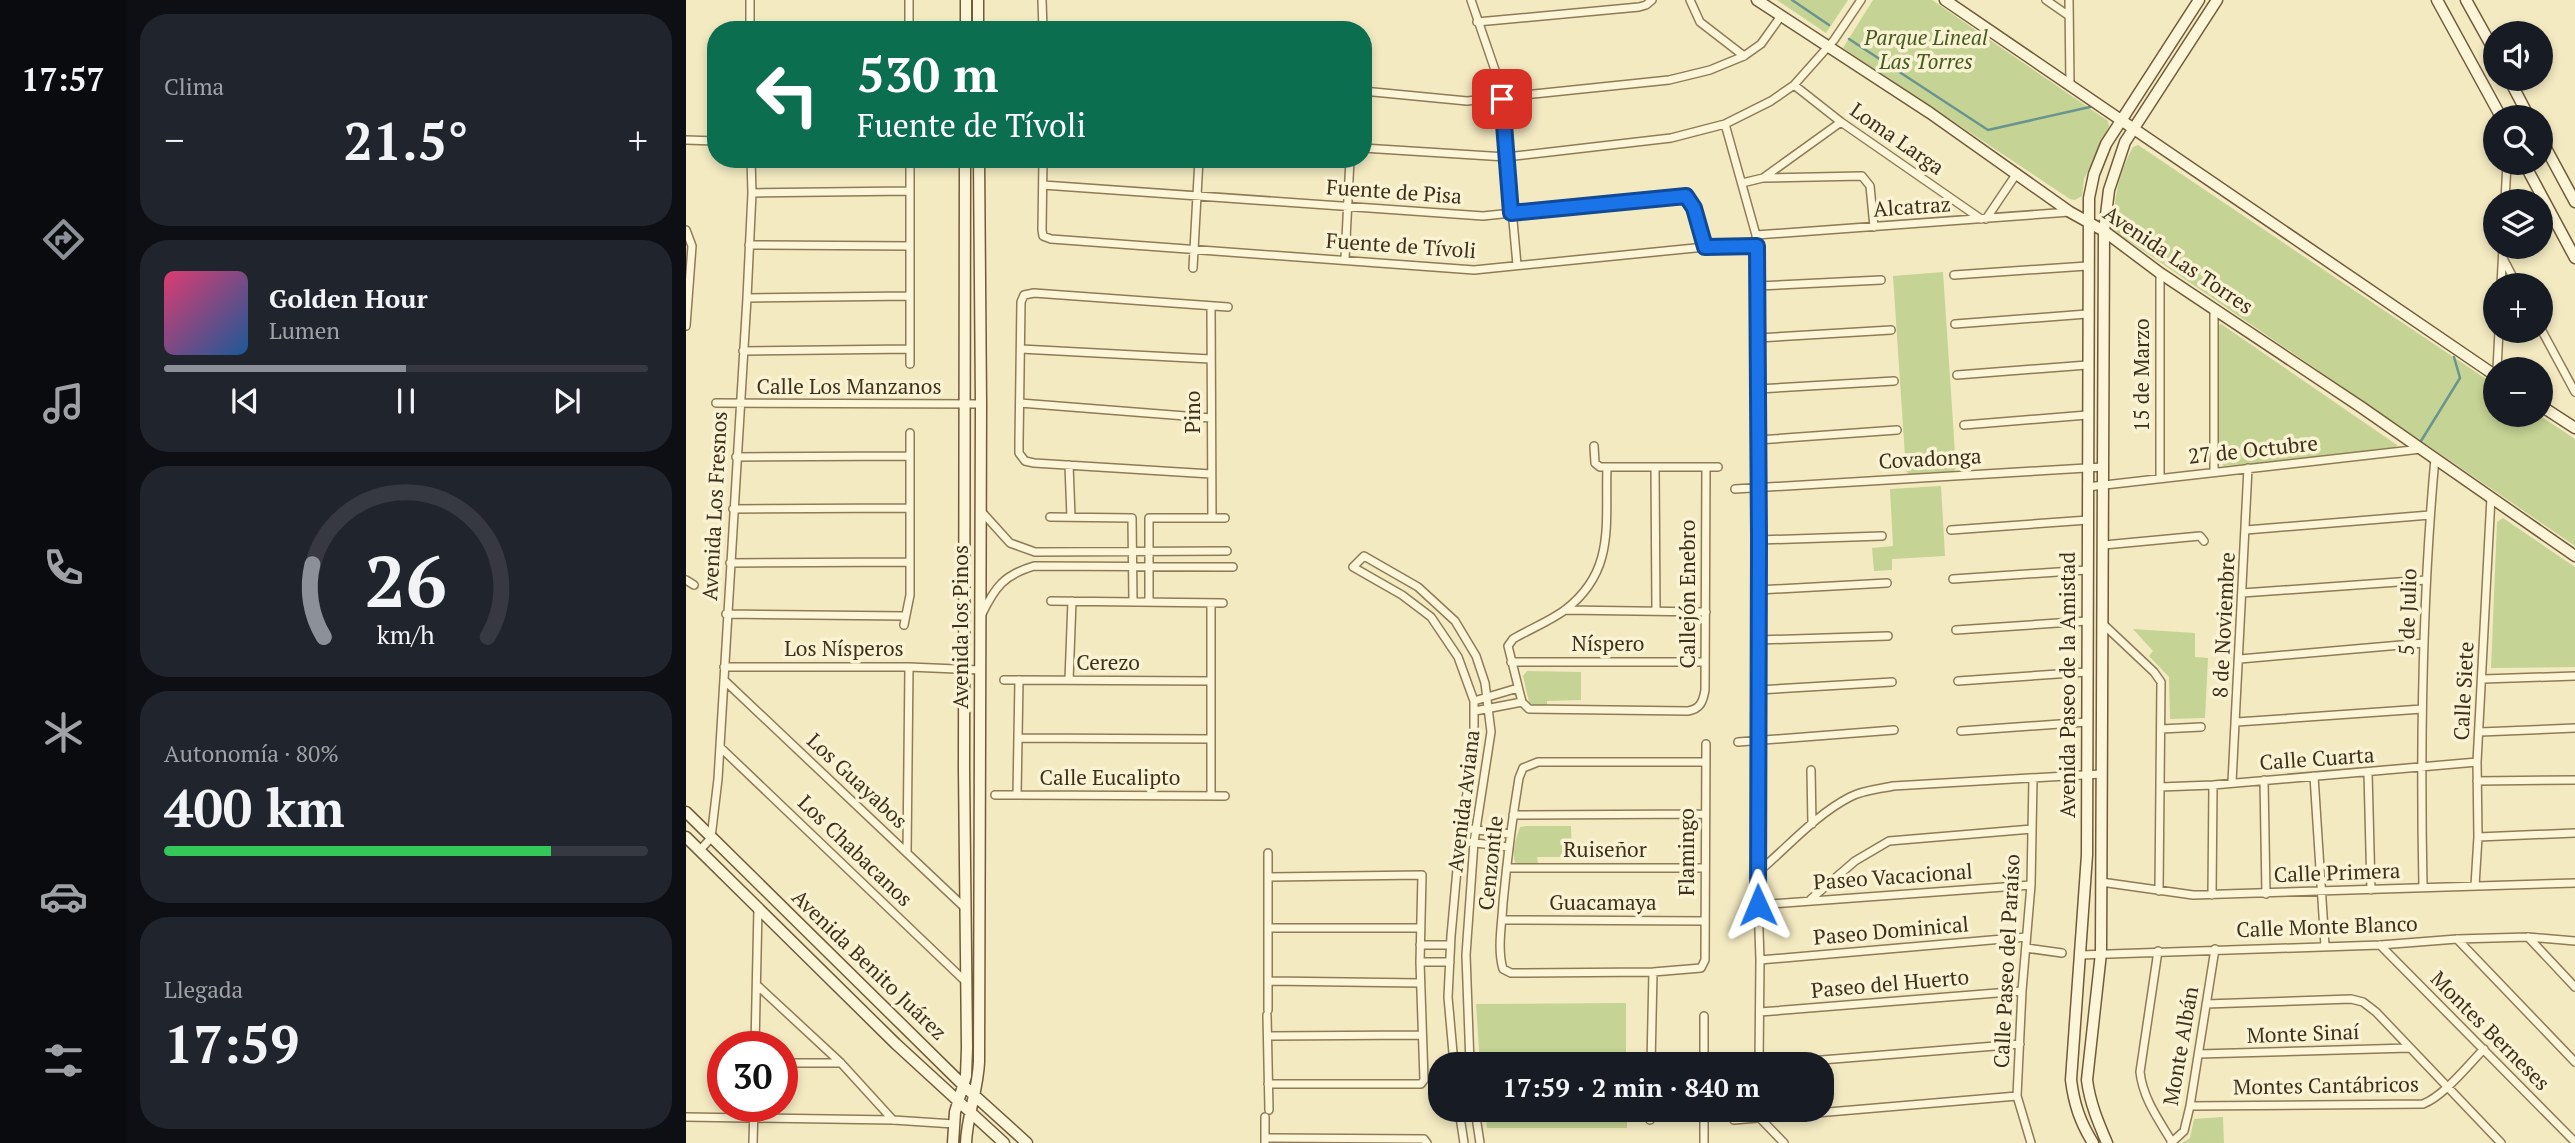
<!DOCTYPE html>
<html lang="es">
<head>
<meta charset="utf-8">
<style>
	body { margin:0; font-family:"PT Serif",serif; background:#20242c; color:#f1f3f6; height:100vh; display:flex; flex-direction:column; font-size:26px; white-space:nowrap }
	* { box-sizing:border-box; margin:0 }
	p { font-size:23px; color:#9ea1a6 }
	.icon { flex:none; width:38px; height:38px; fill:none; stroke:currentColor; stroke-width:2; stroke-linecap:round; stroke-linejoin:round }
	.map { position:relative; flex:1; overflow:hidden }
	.sheet { display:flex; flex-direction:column; gap:14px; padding:14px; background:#0d0f14; width:560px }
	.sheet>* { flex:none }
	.hud { position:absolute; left:21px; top:21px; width:665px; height:147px; border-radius:28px; box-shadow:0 4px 10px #0003; background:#0b6e4f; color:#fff; overflow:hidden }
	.buttons { position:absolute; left:1797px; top:21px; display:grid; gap:14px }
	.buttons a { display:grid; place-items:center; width:70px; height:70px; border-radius:50%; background:#171b24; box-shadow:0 4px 10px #0003; font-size:35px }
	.speed { position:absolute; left:21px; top:1031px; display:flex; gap:14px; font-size:35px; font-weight:700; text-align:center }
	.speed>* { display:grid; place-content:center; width:91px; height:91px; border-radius:50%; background:#171b24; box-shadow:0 4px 10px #0003; line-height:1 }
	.speed .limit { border:10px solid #d22; background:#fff; color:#111 }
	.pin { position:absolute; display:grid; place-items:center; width:60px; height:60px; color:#fff; margin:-30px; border-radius:14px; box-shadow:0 4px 10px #0006 }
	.me { position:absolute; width:77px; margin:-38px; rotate:359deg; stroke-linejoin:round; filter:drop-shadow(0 0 5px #0008) }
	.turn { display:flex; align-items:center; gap:24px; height:147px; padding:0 35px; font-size:32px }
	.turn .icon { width:91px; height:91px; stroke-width:2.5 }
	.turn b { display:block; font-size:49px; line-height:60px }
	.big { font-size:52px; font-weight:700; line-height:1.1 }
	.sheet .tile { flex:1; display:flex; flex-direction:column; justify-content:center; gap:10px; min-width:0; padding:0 24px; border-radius:28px; background:#20242c }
	.sheet .dial { align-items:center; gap:0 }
	.dial svg { height:182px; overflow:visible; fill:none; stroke:#363941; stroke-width:7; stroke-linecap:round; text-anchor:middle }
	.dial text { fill:#f1f3f6; stroke:none }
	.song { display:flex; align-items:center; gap:21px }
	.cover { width:84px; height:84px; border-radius:10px; background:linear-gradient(135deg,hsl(340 70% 55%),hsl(210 70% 35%)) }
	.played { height:7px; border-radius:4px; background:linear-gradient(90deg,#8c9099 50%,#363941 50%) }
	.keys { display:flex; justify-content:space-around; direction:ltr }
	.heat { display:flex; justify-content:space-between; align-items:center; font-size:38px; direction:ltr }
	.charge { height:10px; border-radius:5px; background:linear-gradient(90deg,#34c759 80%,#363941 0) }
	.trip { position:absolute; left:742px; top:1052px; width:406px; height:70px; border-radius:28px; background:#171b24; box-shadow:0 4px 10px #0003; font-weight:700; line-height:70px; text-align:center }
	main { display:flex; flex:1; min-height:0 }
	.tab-bar { display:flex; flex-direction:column; width:126px; justify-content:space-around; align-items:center; background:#090b0e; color:#9ea1a6 }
	.tab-bar .icon { width:49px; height:49px }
	.tab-bar .on { color:#8c9099 }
	.tab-bar b { font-size:32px; color:#f1f3f6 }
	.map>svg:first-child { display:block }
</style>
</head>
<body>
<main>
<nav class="tab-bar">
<b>17:57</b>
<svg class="icon on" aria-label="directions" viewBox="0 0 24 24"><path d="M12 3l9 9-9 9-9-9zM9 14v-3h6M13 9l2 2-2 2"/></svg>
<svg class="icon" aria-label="music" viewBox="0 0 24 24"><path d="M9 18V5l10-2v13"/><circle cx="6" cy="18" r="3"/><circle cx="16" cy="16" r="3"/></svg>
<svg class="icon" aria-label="phone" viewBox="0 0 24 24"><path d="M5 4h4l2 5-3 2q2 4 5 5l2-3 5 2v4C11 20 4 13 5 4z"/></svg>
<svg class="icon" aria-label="climate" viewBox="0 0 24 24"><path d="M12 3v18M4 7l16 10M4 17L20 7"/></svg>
<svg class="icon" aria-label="car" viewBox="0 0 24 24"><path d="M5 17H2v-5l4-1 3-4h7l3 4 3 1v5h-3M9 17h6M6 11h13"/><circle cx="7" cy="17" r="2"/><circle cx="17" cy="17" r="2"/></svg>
<svg class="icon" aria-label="filters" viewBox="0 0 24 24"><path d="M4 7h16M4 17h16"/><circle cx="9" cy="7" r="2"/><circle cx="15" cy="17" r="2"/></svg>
</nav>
<section class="sheet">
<div class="tile"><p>Clima</p>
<div class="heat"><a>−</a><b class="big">21.5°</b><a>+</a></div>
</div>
<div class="tile">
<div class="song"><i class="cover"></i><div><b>Golden Hour</b><p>Lumen</p></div></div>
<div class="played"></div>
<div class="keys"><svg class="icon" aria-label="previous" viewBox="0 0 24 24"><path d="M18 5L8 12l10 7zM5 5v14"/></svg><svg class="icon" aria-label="pause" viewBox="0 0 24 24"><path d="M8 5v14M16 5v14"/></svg><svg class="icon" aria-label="next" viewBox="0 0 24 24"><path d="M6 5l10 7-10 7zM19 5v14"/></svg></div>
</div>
<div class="tile dial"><svg viewBox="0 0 100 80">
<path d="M14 69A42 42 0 1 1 86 69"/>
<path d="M14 69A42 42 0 0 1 9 37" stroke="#8c9099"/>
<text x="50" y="56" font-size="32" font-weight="700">26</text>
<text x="50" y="72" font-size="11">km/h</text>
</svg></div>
<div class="tile"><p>Autonomía · 80%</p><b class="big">400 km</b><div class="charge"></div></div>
<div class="tile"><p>Llegada</p><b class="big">17:59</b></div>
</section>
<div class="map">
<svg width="1889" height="1143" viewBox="0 0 1889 1143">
	<rect width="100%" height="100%" fill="#f3eac2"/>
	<!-- green -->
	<path fill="#c5d394" d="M1091 0H1162L1140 33Z
		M1187 0H1246L1422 121 1423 126 1398 179 1396 196 1389 200 1384 199 1157 48Z
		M1452 145 1809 385 1810 415H1853L1889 439V546L1427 230C1427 201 1433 172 1447 147Z
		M1257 272 1270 468 1268 471 1223 474 1220 471 1207 276Z
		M1535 324 1711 445 1709 450 1538 466 1533 461 1532 326Z
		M1255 486 1259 556 1206 559V570L1188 571 1186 548 1207 546 1204 489Z
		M1817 518 1889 567V667L1805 668 1811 522Z
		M1447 629 1509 633V657L1522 658 1519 718 1484 719 1483 677 1463 656 1467 651Z
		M841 671 895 672V700L861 701V707L844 706 837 676Z
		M840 826H885L886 857H851L852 864H830C825 855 830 837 834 827Z
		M940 1003V1064H794L790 1004Z
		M799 1110H941V1128H801Z
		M1537 1117 1538 1143H1496L1504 1138 1508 1119Z"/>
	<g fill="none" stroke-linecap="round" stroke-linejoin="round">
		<!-- stream -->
		<path stroke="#6a958f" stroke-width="2.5" d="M1106 0 1143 25
			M1163 39 1302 130 1404 107
			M1735 441 1774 378 1768 357"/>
		<defs>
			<path id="street" d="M64 0V30
				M356 0 357 30
				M785 0 809 70 816 98 831 265
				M1004 0 1014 22 1058 56
				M1360 0 1383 16
				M1383 0 1384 85
				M791 22 953 7 960 5 966 0
				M223 30V0
				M1108 85 1155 122 1295 219
				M677 91 781 101 983 80 1024 70 1058 56 1075 44 1095 16
				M1039 124 1070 235 1073 286 1071 873 1074 960 1073 1064
				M0 140 30 141
				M677 148 820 157 985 138 1039 124 1085 101 1108 85 1148 40 1175 0
				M357 159 356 230 357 236 365 239 788 270 1019 247 1071 246
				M1077 178 1176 176 1184 186 1188 227
				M1056 183 1077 178 1155 122
				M357 185 797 216 996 195 1000 196 1008 208 1019 247
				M66 193 223 191
				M1819 201 1821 163
				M1300 219 1331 173
				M0 230 6 246 0 326
				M1070 235 1384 212
				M63 245 224 246
				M1817 258 1831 285
				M659 259 664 159
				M507 268 513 159
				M1268 275 1401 266
				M1815 285 1817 247
				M1073 286 1195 280
				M61 298 223 296
				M525 306 526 518
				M1269 324 1401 314
				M1855 329 1889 392
				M1072 338 1205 330
				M335 349 524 359
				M57 351 224 349
				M224 364V159
				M1811 369 1813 331
				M1271 375 1401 365
				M1072 389 1208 381
				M30 403 295 404
				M334 403 525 418
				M1278 425 1401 415
				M1072 440 1211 430
				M908 446 909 463 914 467H1032
				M50 457 223 456
				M383 465 385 517
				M921 467C919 524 930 571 879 610 864 621 844 629 827 639L822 646 836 702 843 709 1002 711C1014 709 1017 702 1019 690L1020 467
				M969 467 970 611
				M1528 472V308
				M525 474 348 463 339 461 333 453V442L335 302 338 295 348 293 542 307
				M1474 478V273
				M1401 487 1735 449
				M1049 489 1417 467
				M47 509 223 508
				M295 511 324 543 349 552 541 551
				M364 517 446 518 447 602
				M1265 530 1402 520
				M1560 530 1744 515
				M1073 540 1196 536
				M1418 545 1514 536 1518 541
				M44 563 224 562
				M1267 579 1401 570
				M0 580 8 585
				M1073 590 1201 583
				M1556 593 1740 580
				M365 601 537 603
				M463 602V518H539
				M525 603V796
				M879 610 1020 612
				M40 614 219 616
				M296 614C309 587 318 575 348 566L547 567
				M1416 623 1468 672 1475 682 1473 891
				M218 625 224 595V433
				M1270 630 1401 621
				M1072 640 1202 636
				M1554 659 1738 643
				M825 662H1019
				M38 667H223L294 670
				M1797 679 1889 676
				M38 680 278 907
				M318 680 525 681
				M383 680 386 601
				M1272 681 1401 672
				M1072 690 1206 682
				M788 701 832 688
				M789 711 836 702
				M1551 722 1736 709
				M1475 729 1515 727
				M1275 731 1401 722
				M1794 732 1889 728
				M332 738 525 739
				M1052 742 1208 730
				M34 747 279 981
				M1019 762H852L837 768 833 778C826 820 821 861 817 903 816 924 811 949 817 969L825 973 967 972 1015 968 1019 960 1020 744
				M1125 770 1126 824
				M1682 772 1685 890
				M1628 776 1639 946
				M1578 780 1580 894
				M1791 781 1889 780
				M1546 782 1562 468
				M1474 787 1527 785 1791 762
				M309 795 539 796
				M331 795 333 680
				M827 815 1019 814
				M776 828 824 834
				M1792 837 1889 833
				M774 841 822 847
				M14 850 25 838 32 779 61 298 66 193 65 159
				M221 853 223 667
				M582 853V1010
				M821 868H1018
				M1071 873C1101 848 1129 815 1164 797 1177 790 1193 789 1207 786L1415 774
				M582 877 736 875 734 962 738 1080 735 1084H582
				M1415 882 1507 895 1889 883
				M1789 886 1792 837 1791 762 1805 497
				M1737 887C1734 744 1736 601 1749 458
				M1526 895 1527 785
				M1125 899 1169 861 1203 841 1346 829
				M1071 905 1345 885
				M816 920 1019 921
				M582 928H734
				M1842 937 1889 987
				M1771 939 1889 1062
				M734 945H764
				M1694 945 1889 1142
				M1340 948 1376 953
				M1472 951 1454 1072C1457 1099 1473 1120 1486 1142
				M1394 955 1694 945 1771 939 1842 937 1889 941
				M1074 960 1340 937
				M734 962H764
				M582 981 734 983
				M72 986 155 1063 207 1120
				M1520 1004 1665 999 1677 1002 1690 1012 1815 1143
				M1074 1012 1336 991
				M581 1015 583 1110
				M582 1036 735 1035
				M69 1046 72 908
				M1513 1054 1723 1048
				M96 1063H155
				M768 1064 762 997 765 936 774 836 788 750V701L772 657 745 617 716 595 667 567 678 556 732 587 769 621 790 656 799 683 805 732 788 842 780 955 784 1064
				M965 1064 967 972
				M1018 1064V1016
				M1087 1064 1334 1044
				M1504 1106 1737 1104C1758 1096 1782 1065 1798 1049
				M773 1110 778 1143
				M789 1110 794 1143
				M1073 1110V1117L1098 1143
				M0 1117 207 1120 268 1124
				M964 1120V1110
				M1048 1120 1331 1096
				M579 1138 738 1139 741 1143
				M67 1143 68 1106
				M579 1143V1117
				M1018 1143V1110
				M1345 1143 1331 1096 1336 991 1345 885 1347 778
				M1485 1143 1498 1131 1504 1106 1529 949"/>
			<path id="secondary" d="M292 0V30
				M1071 0 1244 113 1384 212 1418 231 1474 273 1675 407 1889 556
				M1259 0 1810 376
				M1751 0 1815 117
				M1780 0 1810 54
				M280 30V0
				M1823 79 1843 117
				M1855 139 1889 202
				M1838 163 1889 258
				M1855 406 1889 428
				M0 812 278 1086 341 1143
				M0 837 210 1044 318 1143
				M267 1143 269 1112 280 1076 281 1048 278 769 279 159
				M280 1143C281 1115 292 1090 293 1062L295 404 293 159
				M1407 1143C1394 1122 1388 1104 1385 1080L1401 855 1403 198 1408 174 1420 144 1513 0
				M1421 1143C1412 1122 1404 1103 1401 1080L1415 953 1418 231 1423 190 1439 142 1531 0"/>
		</defs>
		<!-- street casing -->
		<use href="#street" stroke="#8f7b57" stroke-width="10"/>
		<!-- secondary casing -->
		<use href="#secondary" stroke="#715b3a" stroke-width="13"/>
		<!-- street -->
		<use href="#street" stroke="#fcf5d7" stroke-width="7"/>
		<!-- secondary -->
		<use href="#secondary" stroke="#fcf5d7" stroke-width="10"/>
	</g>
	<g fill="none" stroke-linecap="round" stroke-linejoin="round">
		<defs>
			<path id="route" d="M816 99 825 213 1000 196 1008 208 1019 247 1071 246 1073 540 1072 905"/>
		</defs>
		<!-- route casing -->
		<use href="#route" stroke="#114b97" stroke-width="18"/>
		<!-- route -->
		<use href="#route" stroke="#1a73e8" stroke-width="12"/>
	</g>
	<g text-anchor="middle" stroke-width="7" stroke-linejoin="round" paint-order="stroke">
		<!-- park labels -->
		<g font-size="21" font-style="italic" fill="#475c21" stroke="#f9f2d3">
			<text x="1240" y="45">Parque Lineal<tspan x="1240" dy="24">Las Torres</tspan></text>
		</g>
		<!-- street labels -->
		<g font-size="21" fill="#3e301c" stroke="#f9f2d3">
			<text transform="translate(1211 139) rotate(35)" y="7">Loma Larga</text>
			<text transform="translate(708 192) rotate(4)" y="7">Fuente de Pisa</text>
			<text transform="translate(1226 207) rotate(-4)" y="7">Alcatraz</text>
			<text transform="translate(715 246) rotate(4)" y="7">Fuente de Tívoli</text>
			<text transform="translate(1492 260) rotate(34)" y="7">Avenida Las Torres</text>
			<text transform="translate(1456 375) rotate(-90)" y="7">15 de Marzo</text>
			<text x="163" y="394">Calle Los Manzanos</text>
			<text transform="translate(507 412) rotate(-90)" y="7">Pino</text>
			<text transform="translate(1567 450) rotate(-6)" y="7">27 de Octubre</text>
			<text transform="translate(1244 459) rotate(-3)" y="7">Covadonga</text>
			<text transform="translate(29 506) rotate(-87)" y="7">Avenida Los Fresnos</text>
			<text transform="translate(1002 594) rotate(-90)" y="7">Callejón Enebro</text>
			<text transform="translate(1722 612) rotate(-88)" y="7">5 de Julio</text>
			<text transform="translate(1538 625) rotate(-87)" y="7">8 de Noviembre</text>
			<text transform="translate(275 627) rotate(-90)" y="7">Avenida los Pinos</text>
			<text x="922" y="651">Níspero</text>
			<text x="158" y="656">Los Nísperos</text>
			<text x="422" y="670">Cerezo</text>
			<text transform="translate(1382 685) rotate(-90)" y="7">Avenida Paseo de la Amistad</text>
			<text transform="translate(1778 691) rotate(-87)" y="7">Calle Siete</text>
			<text transform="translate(1631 759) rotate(-4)" y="7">Calle Cuarta</text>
			<text x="424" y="785">Calle Eucalipto</text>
			<text transform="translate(171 781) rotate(43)" y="7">Los Guayabos</text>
			<text transform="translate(778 801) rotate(-83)" y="7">Avenida Aviana</text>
			<text x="919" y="857">Ruiseñor</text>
			<text transform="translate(169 851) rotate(44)" y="7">Los Chabacanos</text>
			<text transform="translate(1001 852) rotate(-90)" y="7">Flamingo</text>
			<text transform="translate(805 863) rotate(-84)" y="7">Cenzontle</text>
			<text transform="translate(1651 873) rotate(-2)" y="7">Calle Primera</text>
			<text transform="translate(1207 877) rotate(-4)" y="7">Paseo Vacacional</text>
			<text x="917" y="910">Guacamaya</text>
			<text transform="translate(1641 927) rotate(-2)" y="7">Calle Monte Blanco</text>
			<text transform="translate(1205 931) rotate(-5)" y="7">Paseo Dominical</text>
			<text transform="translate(1321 961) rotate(-87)" y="7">Calle Paseo del Paraíso</text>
			<text transform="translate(183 965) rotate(44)" y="7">Avenida Benito Juárez</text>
			<text transform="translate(1204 984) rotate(-5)" y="7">Paseo del Huerto</text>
			<text transform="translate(1804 1031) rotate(45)" y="7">Montes Berneses</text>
			<text transform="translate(1617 1034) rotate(-2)" y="7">Monte Sinaí</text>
			<text transform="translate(1495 1046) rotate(-80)" y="7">Monte Albán</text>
			<text transform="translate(1640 1086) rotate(-1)" y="7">Montes Cantábricos</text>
		</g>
	</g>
</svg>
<div class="buttons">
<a><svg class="icon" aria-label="sound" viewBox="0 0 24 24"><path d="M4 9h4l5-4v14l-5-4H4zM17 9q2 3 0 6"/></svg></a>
<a><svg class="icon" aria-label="search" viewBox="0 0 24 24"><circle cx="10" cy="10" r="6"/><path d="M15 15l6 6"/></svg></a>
<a><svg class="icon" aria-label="layers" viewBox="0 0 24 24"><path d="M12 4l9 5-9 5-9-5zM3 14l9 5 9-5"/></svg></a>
<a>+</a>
<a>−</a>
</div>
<div class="speed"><div class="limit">30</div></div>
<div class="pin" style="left:816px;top:99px;background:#d93025"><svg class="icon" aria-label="arrive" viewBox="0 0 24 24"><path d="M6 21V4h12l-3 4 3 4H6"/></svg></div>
<svg class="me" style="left:1072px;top:905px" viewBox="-20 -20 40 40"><path d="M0-17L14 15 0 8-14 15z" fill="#1a73e8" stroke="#fff" stroke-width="4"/></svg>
<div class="trip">17:59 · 2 min · 840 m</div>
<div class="hud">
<div class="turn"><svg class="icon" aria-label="left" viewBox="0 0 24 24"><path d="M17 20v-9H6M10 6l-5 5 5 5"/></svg><div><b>530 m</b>Fuente de Tívoli</div></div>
</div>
</div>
</main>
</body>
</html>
